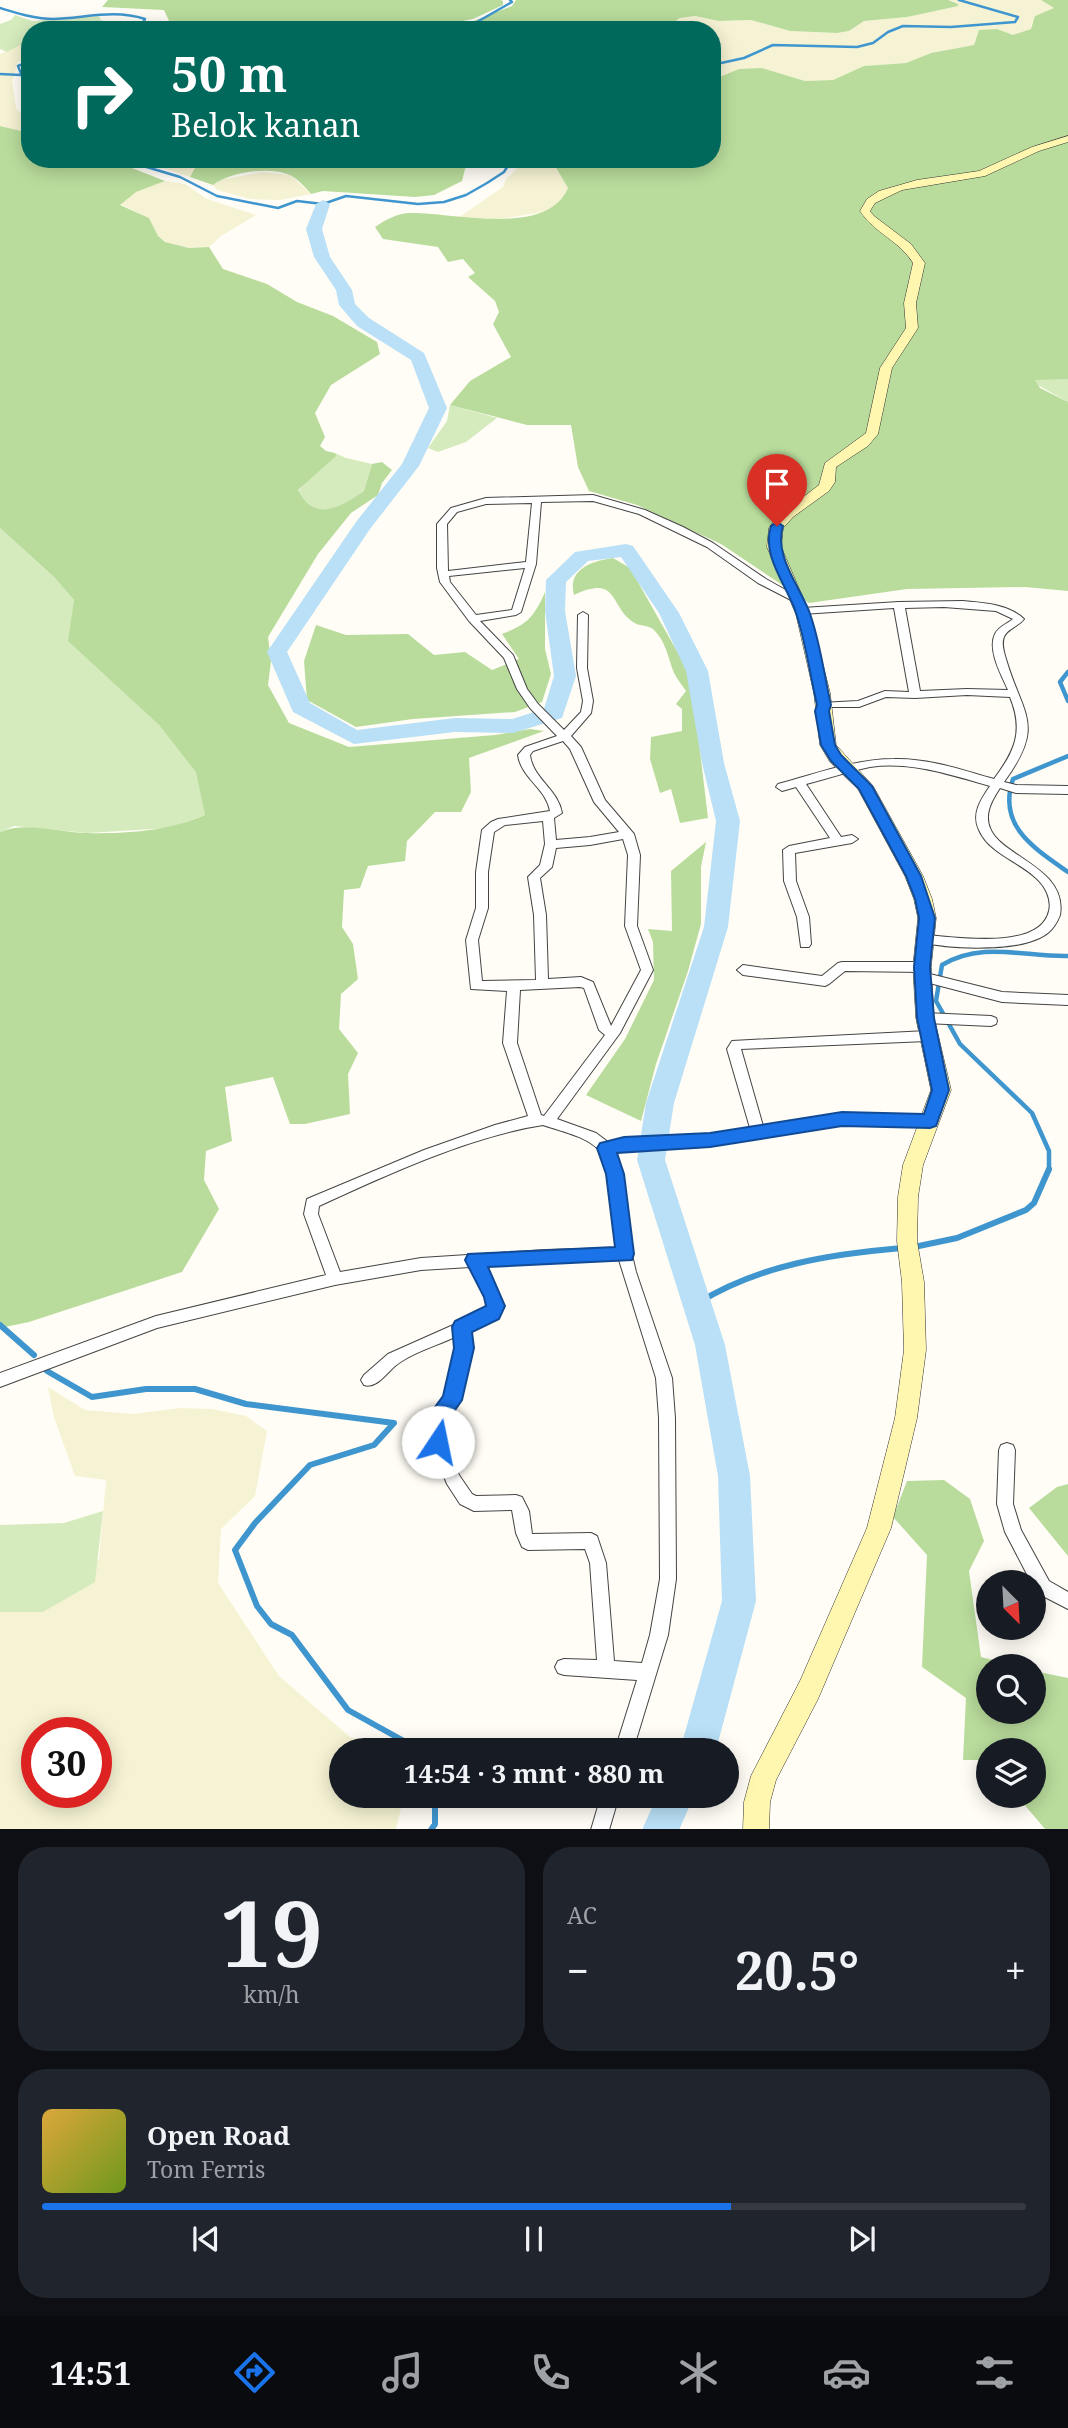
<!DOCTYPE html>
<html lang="id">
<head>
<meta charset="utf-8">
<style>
	body { margin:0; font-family:"Noto Serif",serif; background:#20242c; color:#f1f3f6; height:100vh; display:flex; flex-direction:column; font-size:26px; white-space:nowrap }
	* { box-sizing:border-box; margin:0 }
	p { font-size:23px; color:#9ea1a6 }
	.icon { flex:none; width:38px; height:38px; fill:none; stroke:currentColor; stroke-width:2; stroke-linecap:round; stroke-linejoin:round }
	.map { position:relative; height:1829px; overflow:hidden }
	.drawer { display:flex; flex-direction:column; gap:18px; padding:18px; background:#0d0f14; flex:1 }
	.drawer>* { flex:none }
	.banner { position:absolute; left:21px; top:21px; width:700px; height:147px; border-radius:28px; box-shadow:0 4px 18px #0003; background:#00695c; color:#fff; overflow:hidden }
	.needle { width:46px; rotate:156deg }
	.tools { position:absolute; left:976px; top:1570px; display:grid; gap:14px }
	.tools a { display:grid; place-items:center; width:70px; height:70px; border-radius:50%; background:#171b24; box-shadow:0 4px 18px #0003; font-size:35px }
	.speed { position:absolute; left:21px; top:1717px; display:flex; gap:14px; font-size:35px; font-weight:700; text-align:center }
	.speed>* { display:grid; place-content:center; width:91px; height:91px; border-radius:50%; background:#171b24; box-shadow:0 4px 18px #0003; line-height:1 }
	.speed .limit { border:10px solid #d22; background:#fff; color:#111 }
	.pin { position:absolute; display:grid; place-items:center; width:60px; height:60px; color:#fff; margin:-72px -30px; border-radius:50% 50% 50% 0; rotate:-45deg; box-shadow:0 0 7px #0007 }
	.pin .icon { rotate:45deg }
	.me { position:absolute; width:77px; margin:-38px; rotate:11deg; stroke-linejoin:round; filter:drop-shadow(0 0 5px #0008) }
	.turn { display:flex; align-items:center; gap:24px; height:147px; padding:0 35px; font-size:32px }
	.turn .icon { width:91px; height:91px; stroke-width:2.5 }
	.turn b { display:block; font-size:49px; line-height:60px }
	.big { font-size:52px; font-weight:700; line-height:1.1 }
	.drawer .widget { flex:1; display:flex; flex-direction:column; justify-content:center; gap:10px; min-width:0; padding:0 24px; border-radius:28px; background:#20242c }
	.drawer .dial { align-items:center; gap:0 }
	.dial b { font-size:91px; line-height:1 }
	.song { display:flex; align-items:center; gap:21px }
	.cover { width:84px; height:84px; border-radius:10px; background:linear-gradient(135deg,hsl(40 70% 55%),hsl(80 70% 35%)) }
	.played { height:7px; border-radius:4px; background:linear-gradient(90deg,#1a73e8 70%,#363941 70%) }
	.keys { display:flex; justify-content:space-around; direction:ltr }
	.heat { display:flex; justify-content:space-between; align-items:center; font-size:38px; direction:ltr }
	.drawer .tiles { flex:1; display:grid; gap:18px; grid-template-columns:1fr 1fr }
	.widget:last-child { grid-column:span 2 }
	.trip { position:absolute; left:329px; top:1738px; width:410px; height:70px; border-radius:35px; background:#171b24; box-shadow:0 4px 18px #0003; font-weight:700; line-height:70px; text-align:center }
	.tabs { display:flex; height:112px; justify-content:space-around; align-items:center; background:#090b0e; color:#9ea1a6 }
	.tabs .icon { width:49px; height:49px }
	.tabs .current { color:#1a73e8 }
	.tabs b { font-size:32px; color:#f1f3f6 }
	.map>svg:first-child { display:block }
</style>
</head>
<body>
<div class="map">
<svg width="1068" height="1830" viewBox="0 0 1068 1830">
	<rect width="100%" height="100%" fill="#fffdf5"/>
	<!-- farmland -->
	<path fill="#f6f3d4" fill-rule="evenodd" d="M948 0H1041L1055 8 1031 24 1032 29 1013 35 997 29 975 39 974 45 931 53 906 63 864 66 833 80 805 81 762 68 722 76 712 84V30H662L680 18 695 16 719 21 751 20 790 31 837 33 849 31 864 21 907 17 958 4Z
		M30 40V59L18 62 12 81 16 108 30 123V133L0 126V54Z
		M137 159H200L190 177Z
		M528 159H551L568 188 564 199 553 208 537 213 501 219 458 218 503 187 506 179Z
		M263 172 290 175 311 194 280 200 250 199 217 190 213 185 220 180Z
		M165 181 185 184 207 199 256 215 221 236 209 247 189 248 165 242 158 236 149 218 120 204 136 192Z
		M48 1387 85 1410 133 1414 180 1408 212 1409 246 1416 267 1431 255 1496 221 1529 218 1583 279 1676 350 1737 390 1750H341V1796H404L396 1829H0V1612L43 1611 99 1559 106 1480 75 1476 54 1417ZM37 1732H96V1792H37Z"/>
	<!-- green -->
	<path fill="#d5ebbd" d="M15 15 32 21 99 16 101 20 112 24 97 30H30V40L7 52 0 49V24L11 20Z
		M1051 378 1068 379V402L1036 384 1035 379Z
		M450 405 497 418 466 442 438 452 428 448 447 421Z
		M335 453 346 458 372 464 364 491C341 507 317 524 298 491L317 470 335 456Z
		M0 528 54 577 74 600 69 641 159 725 197 772 205 815 170 828 87 833 14 826 0 832Z
		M103 1511 95 1582 43 1612H0V1525L64 1523Z"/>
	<!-- forest -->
	<path fill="#b9dc9c" d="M108 0H501L503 1V5L473 19 458 22 454 27 459 30H148L170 23 164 10 102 7Z
		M516 0H948L958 4V6L907 17 864 21 849 31 837 33 790 31 751 20 719 21 695 16 680 18 662 30H468L467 26 471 22 512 6Z
		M1041 0H1068V379L1035 380 1040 388 1068 402V591L1025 587 907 589 809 603 721 544 637 505 589 491 578 467 571 425H527L450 405 470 381 511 357 493 324 499 312 495 301 468 277 475 273 463 259 448 262 438 247 383 239 375 227C385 220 398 213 410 213 452 212 547 238 568 188L551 159H712V84L722 76 739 69 762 68 805 81 833 80 864 66 906 63 931 53 974 45 979 30 997 29 1013 35 1031 29 1035 16 1054 8Z
		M0 126 30 133V159H109L165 181 136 192 120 205 149 218 158 236 165 242 189 248 209 247 223 269 267 284 297 302 333 316 377 342 380 354 331 385 315 413 325 437 320 446 326 451 335 453 336 456 298 490C315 524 342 506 364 491L372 464 382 462 392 470 382 483 378 495 351 513 318 554 268 637 271 661 268 685 289 723 349 747 495 735 530 729 544 731 469 758 471 792 461 812H435L407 841 405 861 368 866 360 888 344 890 342 927 353 944 358 979 341 994 339 1029 358 1053 348 1074 350 1114 305 1124H290L273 1077 225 1087 232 1141 206 1151 204 1180 219 1209 182 1272 29 1322 0 1328V832C27 821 58 833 87 833 126 834 169 831 205 815L196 772 159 725 68 641 74 600 54 577 0 528Z
		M200 159H473L465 169 462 181 434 195 415 197 323 191 311 194C305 187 298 179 290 175 270 166 230 172 213 185L190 177Z
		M613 558 630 568 691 676 708 818 680 823 671 789 660 793 650 759 651 737 682 731V709L676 704 686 691C682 685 677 679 674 673 668 658 666 641 653 629 647 625 638 626 633 622 609 606 619 574 574 595 567 569 592 561 613 558Z
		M545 592V649L551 674 542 702 515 712 413 719 356 727 307 700 304 661 316 625 346 635 408 634 434 655 465 652 492 670 519 659 502 634C528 624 534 617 545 592Z
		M706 842 701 867V924L688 971 656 1064 641 1121 586 1095 625 1039 654 980 653 942 648 929 672 931 671 871Z
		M944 1480 970 1499 984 1541 969 1571 981 1657 1016 1666H989V1712H1034V1671L1068 1678V1829H1045L1017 1796H1034V1750H989V1760H963L966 1698 922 1667 927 1555 893 1517 907 1481Z
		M1068 1484V1556L1029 1508 1057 1487Z"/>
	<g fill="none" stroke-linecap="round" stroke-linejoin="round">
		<!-- stream-far2 -->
		<path stroke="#3f96cf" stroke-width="2.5" d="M0 8C17 13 35 19 53 19 85 18 114 9 145 19L139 30
			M471 30 477 22 512 2 510 0
			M30 61 18 66 30 96
			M712 65 744 58 773 45 857 47 873 43 888 32 903 26 951 27 1015 22 1018 17 959 0
			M0 74 21 75
			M120 159 180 177 217 196 278 208 297 201 323 204 346 196 418 204 444 202 466 195 487 183 504 172 512 159"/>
		<!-- stream-far1 -->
		<path stroke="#3f96cf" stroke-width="4.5" d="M1068 672 1060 682 1068 701
			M1068 756 1013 779C997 826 1034 848 1068 872
			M1049 1171V1151L1032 1113 960 1044 936 1001 942 965C982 941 1024 957 1068 956"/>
		<!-- stream -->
		<path stroke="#3f96cf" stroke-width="6" d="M914 1247 957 1238 1026 1210 1034 1203 1049 1169
			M698 1303C759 1265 831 1254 902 1248
			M0 1325 34 1355
			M47 1371 92 1397 146 1389H195L246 1404 394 1423 374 1445 310 1465 255 1523 235 1550 257 1606 271 1624 292 1635 348 1710 420 1750
			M431 1830 435 1824V1796"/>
		<!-- river -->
		<path fill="#b9e0f7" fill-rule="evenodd" d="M323 200 330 204 322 229 330 257 352 290 355 304 369 318 424 353 447 408 419 466 370 529 287 652 310 703 357 730 455 718 512 719 544 709 554 676 545 611 546 580 575 552 626 544 633 546 679 613 708 671 724 763 740 821 728 927 674 1103 665 1160 725 1345 750 1476 756 1601 716 1750H680L722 1601 718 1476 695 1345 637 1160 646 1103 704 927 716 821 702 763 686 671 659 613 621 557 588 561 566 582 565 611 576 676 562 718 513 733 455 732 354 744 293 712 267 652 356 522 402 464 429 408 411 360 357 326 339 305 336 290 314 257 306 229 316 204Z
			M657 1796H694L679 1830H642Z"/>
		<defs>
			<path id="street" d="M593 495 645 510 683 527 713 543 766 579 800 598 799 600H791L758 583 707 547 639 514 593 501 541 502 536 564 521 612 516 615 480 621 513 655 527 689 538 704 564 730 581 712 583 701 577 668 578 615 583 612 588 615 587 668 593 701 591 713 571 736 581 747 605 800 634 834 640 855 637 926 653 970 620 1033 557 1119 596 1133 608 1142 624 1139 710 1135 750 1128 727 1049 732 1041 927 1031 932 1033 934 1036 932 1039 927 1041 741 1049 763 1126 842 1114 930 1116 935 1117 937 1121 935 1125 930 1126 842 1124 710 1145 624 1149 614 1152 622 1175 628 1238 636 1272 672 1378 675 1418 676 1579 668 1635 633 1750H615L637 1680 564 1675 558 1673 555 1667 558 1661 564 1659 597 1660 590 1563 585 1549 528 1550 522 1547 516 1533 512 1510 474 1511 460 1504 447 1484 430 1442 435 1410 445 1397 456 1348 455 1337C436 1346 411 1353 395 1366 386 1374 376 1389 364 1385L361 1380 364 1375 388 1354 478 1314 487 1308 485 1294 470 1267 421 1270 335 1285 157 1328 0 1387V1373L156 1316 326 1275 304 1214 307 1199 424 1150 495 1125 528 1116 503 1043 507 991 471 989 466 940 476 908V872L482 830 491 822 498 819 550 811C546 788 521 778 518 755L525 747 557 736 530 708 517 689 504 658 469 621 440 582 437 568V524L451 508 486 498ZM532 503 526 562 448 571 447 524 457 512 486 504ZM525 568 512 610 476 615 450 582 449 576ZM563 741 570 749 594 802 619 832 590 837 556 840 554 818 562 813C558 789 533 779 530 755L533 751ZM543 821 545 844 540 865 528 877 534 915 536 980 482 981 478 940 488 908V872L494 832 505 825ZM623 839 628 855 625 926 641 970 611 1026 593 982 581 977 548 979 546 915 540 878 552 867 556 848 590 845ZM580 987 584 988 599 1030 605 1035 544 1116 541 1115 517 1043 520 990ZM543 1125C560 1131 586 1136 599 1150 613 1167 611 1225 616 1248L546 1250 421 1258 340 1272 318 1214 319 1206C386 1175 471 1136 543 1125ZM619 1260 656 1378 659 1418 660 1579 650 1635 642 1663 614 1661 606 1563 597 1536 591 1533 532 1534 529 1511 522 1497 516 1495 476 1496 472 1494 459 1475 446 1442 450 1413 460 1400 472 1348 470 1330 496 1319 502 1308 499 1294 485 1266Z
				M963 601C984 603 1008 604 1024 619 1019 626 1007 629 1004 637 1001 644 1004 652 1006 659 1023 717 1046 724 1004 782L1016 785 1068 786V794L1016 793 1000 788C992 800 984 814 990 828 1001 857 1068 868 1060 915 1054 931 1045 937 1029 942 1003 950 948 949 922 942L920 939 922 936 926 935C956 937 1040 951 1049 911 1052 899 1045 886 1036 878 1018 861 989 853 979 830 971 814 981 799 990 786 951 775 911 761 870 767 849 771 827 779 806 784L841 837 852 835 858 839 852 843 795 853 796 881 809 917 811 944 809 947H801L797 917 784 881 783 850 789 846 830 838 796 787 782 791 776 787 778 784C815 774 855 759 894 759 928 758 962 770 994 779 1015 751 1024 731 1010 697L967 695 915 698 886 697 859 707H820L819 705 820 703 858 701 885 691 909 692 894 608 802 614 797 611 802 608 899 602ZM944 607 996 611 1013 619C1007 624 998 627 995 634 987 650 1002 676 1008 690L967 689 920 691 905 608Z
				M842 962H922L928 967 922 972 845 971 829 984 825 986 743 975 737 970 743 965 822 976 838 963Z
				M922 972 1002 992 1068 995V1005L1002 1002 918 980 916 977 918 974Z
				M925 1013 991 1016 996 1018 997 1021 996 1024 991 1026 925 1023 920 1021 919 1018 920 1015Z
				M1007 1443 1013 1445 1015 1450 1013 1504 1021 1530 1049 1581 1068 1592V1609L1037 1593 1034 1582H1031L1005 1532 997 1504 999 1450 1001 1445Z
				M601 1796H619L609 1830H591Z"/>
			<path id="secondary" d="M1068 136V142L1039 151 985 176 902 190 875 203 870 211 874 216 911 244 925 263 916 303 918 328 892 368 878 434 868 446 836 467 835 482 829 491 793 517 783 528 781 547 810 614 830 693 836 745 873 786 923 876 932 899 936 918 931 967 934 1018 951 1090 923 1165 918 1197 917 1241 924 1282 926 1350 917 1418 891 1528 818 1699 776 1780 770 1802 769 1830H743L744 1802 751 1776 800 1681 867 1528 895 1418 904 1350 902 1282 897 1241 898 1197 903 1165 931 1090 916 1018 913 967 918 918 914 899 905 876 858 789 830 762 820 745 814 693 796 614 767 547 769 528 777 517 819 485 825 463 866 433 880 368 906 328 904 303 913 263C900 241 874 233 860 211L867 199 879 191 917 180 979 171 1032 147Z"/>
		</defs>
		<!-- street casing -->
		<use href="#street" stroke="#444" stroke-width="2"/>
		<!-- secondary casing -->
		<use href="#secondary" stroke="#333" stroke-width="1"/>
		<!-- street -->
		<use href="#street" fill="#fff" fill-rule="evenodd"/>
		<!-- secondary -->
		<use href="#secondary" fill="#fff6b0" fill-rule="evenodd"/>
	</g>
	<!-- route -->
	<path fill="#1a73e8" stroke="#114b97" stroke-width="2" d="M777 522 783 526C774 555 798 584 809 611 820 640 824 675 831 705L829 711 835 745 841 755 872 786 921 876 935 918 930 967 934 1018 949 1090 936 1126 930 1128 842 1126 710 1147 617 1153 624 1174 634 1254 632 1260 488 1267 505 1306 499 1319 472 1332 474 1348 462 1400 453 1413 446 1448 438 1451 431 1448 428 1442 433 1410 443 1396 454 1348 452 1327 455 1321 486 1306 484 1297 465 1260 468 1254 615 1247 606 1174 597 1148 600 1143 624 1137 710 1133 842 1112 924 1114 932 1090 917 1018 914 967 919 918 915 899 906 876 859 789 831 761 821 745 815 711 817 705C810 675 806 643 796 613 787 585 761 556 771 526Z"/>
</svg>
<div class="tools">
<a><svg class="needle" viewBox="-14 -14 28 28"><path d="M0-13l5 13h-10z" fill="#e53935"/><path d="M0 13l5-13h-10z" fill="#9ea1a6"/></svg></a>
<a><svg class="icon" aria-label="search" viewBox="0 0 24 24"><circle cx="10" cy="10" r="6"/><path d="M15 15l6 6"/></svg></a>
<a><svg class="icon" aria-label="layers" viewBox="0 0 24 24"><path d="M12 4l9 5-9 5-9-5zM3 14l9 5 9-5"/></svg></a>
</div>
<div class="speed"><div class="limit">30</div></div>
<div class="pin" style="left:777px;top:526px;background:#d93025"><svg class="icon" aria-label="arrive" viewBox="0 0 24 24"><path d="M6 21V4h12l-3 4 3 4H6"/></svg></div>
<svg class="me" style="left:438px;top:1442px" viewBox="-20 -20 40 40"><circle r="19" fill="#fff"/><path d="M0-13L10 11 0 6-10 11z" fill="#1a73e8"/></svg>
<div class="trip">14:54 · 3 mnt · 880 m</div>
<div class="banner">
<div class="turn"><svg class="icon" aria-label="right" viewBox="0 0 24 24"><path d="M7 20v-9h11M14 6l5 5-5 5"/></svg><div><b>50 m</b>Belok kanan</div></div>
</div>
</div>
<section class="drawer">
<div class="tiles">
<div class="widget dial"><b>19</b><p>km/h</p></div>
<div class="widget"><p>AC</p>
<div class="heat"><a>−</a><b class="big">20.5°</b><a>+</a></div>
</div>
<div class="widget">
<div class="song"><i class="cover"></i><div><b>Open Road</b><p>Tom Ferris</p></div></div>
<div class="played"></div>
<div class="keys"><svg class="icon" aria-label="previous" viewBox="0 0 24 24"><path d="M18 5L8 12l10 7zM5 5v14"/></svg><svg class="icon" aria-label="pause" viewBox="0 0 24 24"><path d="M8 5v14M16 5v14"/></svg><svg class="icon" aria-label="next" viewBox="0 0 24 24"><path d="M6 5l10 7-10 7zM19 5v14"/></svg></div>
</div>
</div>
</section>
<nav class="tabs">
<b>14:51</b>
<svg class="icon current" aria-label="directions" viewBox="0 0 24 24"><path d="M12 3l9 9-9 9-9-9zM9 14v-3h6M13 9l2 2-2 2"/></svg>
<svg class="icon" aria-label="music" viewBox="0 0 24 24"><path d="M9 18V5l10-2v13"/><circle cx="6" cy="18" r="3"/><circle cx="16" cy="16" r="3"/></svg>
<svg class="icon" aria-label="phone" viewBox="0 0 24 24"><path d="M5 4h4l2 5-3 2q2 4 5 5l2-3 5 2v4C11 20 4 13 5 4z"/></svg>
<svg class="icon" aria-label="climate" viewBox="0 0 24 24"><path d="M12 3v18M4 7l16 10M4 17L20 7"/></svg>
<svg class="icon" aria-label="car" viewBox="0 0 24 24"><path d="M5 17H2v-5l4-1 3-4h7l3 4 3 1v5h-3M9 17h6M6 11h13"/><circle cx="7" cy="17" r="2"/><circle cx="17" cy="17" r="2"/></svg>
<svg class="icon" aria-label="filters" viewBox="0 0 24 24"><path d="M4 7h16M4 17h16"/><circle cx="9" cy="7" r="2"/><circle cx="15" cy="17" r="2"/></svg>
</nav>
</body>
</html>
